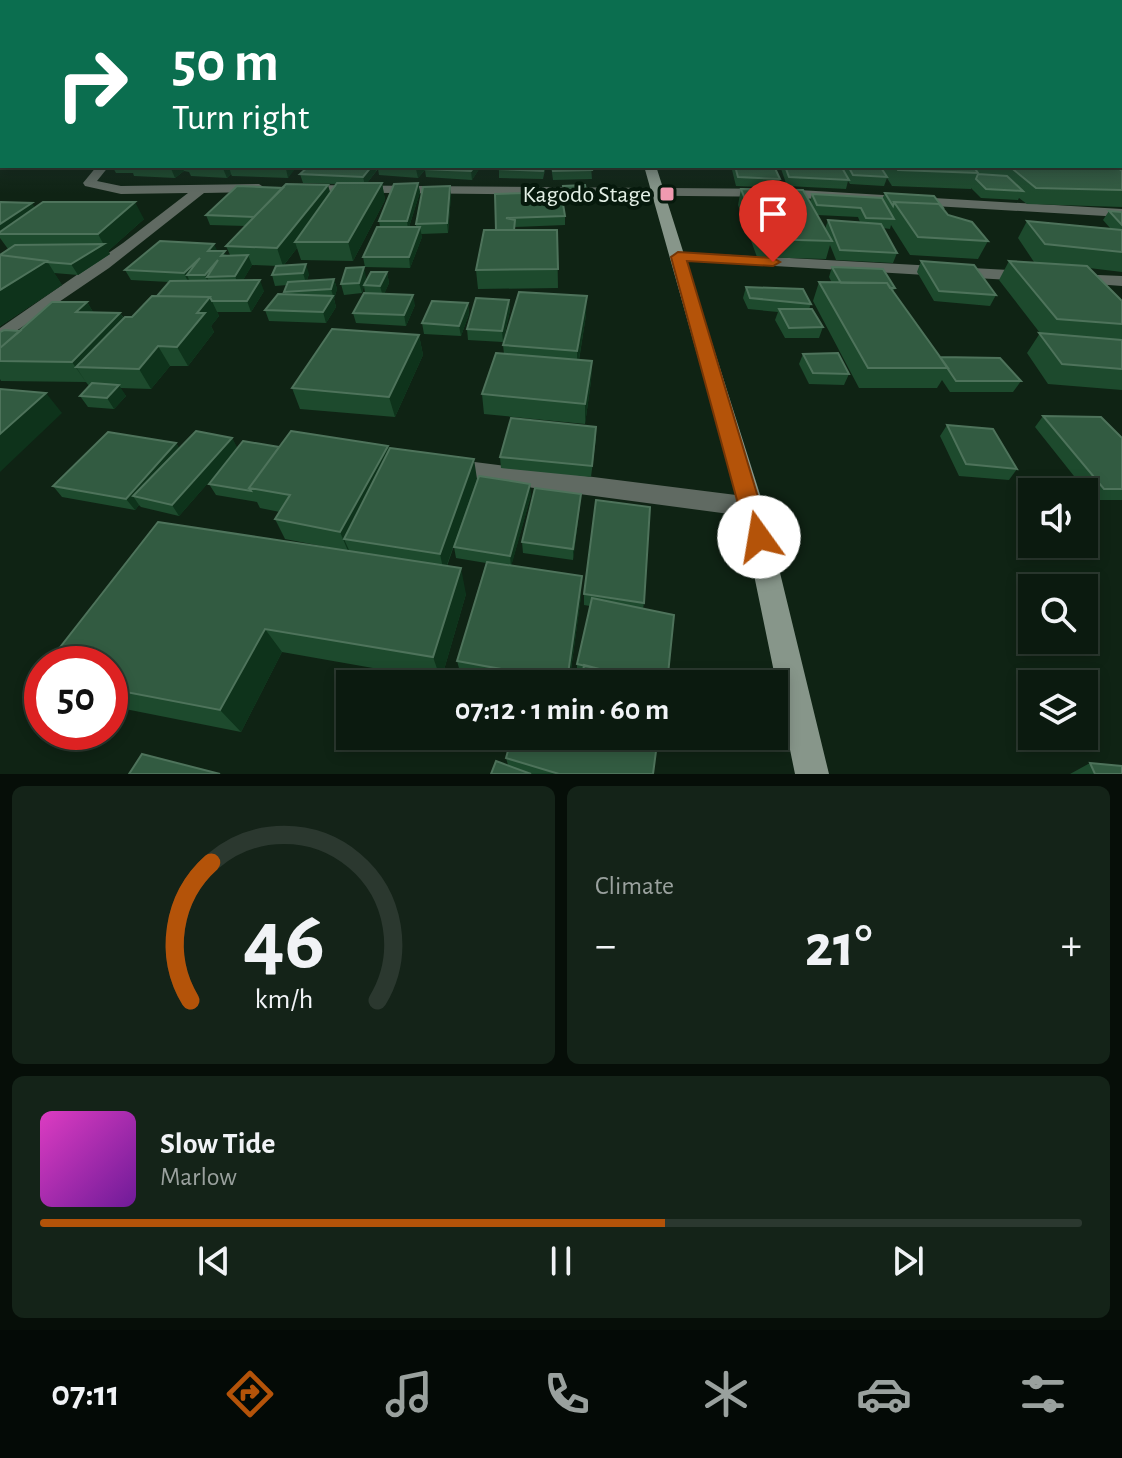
<!DOCTYPE html>
<html lang="en">
<head>
<meta charset="utf-8">
<style>
	body { margin:0; font-family:"Alegreya Sans",sans-serif; background:#142318; color:#f1f3f6; height:100vh; display:flex; flex-direction:column; font-size:30px; white-space:nowrap }
	* { box-sizing:border-box; margin:0 }
	p { font-size:26px; color:#9aa19e }
	.icon { flex:none; width:44px; height:44px; fill:none; stroke:currentColor; stroke-width:2; stroke-linecap:round; stroke-linejoin:round }
	.map { position:relative; height:774px; overflow:hidden }
	.side { display:flex; flex-direction:column; gap:12px; padding:12px; background:#060e08; flex:1 }
	.side>* { flex:none }
	.hud { position:absolute; left:0px; top:0px; width:1122px; height:168px; box-shadow:0 4px 12px #0003,0 0 0 2px #2b382f; background:#0b6e4f; color:#fff; overflow:hidden }
	.buttons { position:absolute; left:1018px; top:478px; display:grid; gap:16px }
	.buttons a { display:grid; place-items:center; width:80px; height:80px; border-radius:0px; background:#0b1a0f; box-shadow:0 4px 12px #0003,0 0 0 2px #2b382f; font-size:40px }
	.speed { position:absolute; left:24px; top:646px; display:flex; gap:16px; font-size:40px; font-weight:700; text-align:center }
	.speed>* { display:grid; place-content:center; width:104px; height:104px; border-radius:50%; background:#0b1a0f; box-shadow:0 4px 12px #0003,0 0 0 2px #2b382f; line-height:1 }
	.speed .limit { border:12px solid #d22; background:#fff; color:#111 }
	.pin { position:absolute; display:grid; place-items:center; width:68px; height:68px; color:#fff; margin:-82px -34px; border-radius:50% 50% 50% 0; rotate:-45deg; box-shadow:0 0 8px #0007 }
	.pin .icon { rotate:45deg }
	.me { position:absolute; width:88px; margin:-44px; rotate:347deg; stroke-linejoin:round; filter:drop-shadow(0 0 6px #0008) }
	.turn { display:flex; align-items:center; gap:28px; height:168px; padding:0 40px; font-size:36px }
	.turn .icon { width:104px; height:104px; stroke-width:2.5 }
	.turn b { display:block; font-size:56px; line-height:68px }
	.big { font-size:60px; font-weight:700; line-height:1.1 }
	.side .card { flex:1; display:flex; flex-direction:column; justify-content:center; gap:12px; min-width:0; padding:0 28px; border-radius:12px; background:#142318 }
	.side .dial { align-items:center; gap:0 }
	.dial svg { height:208px; overflow:visible; fill:none; stroke:#2b382f; stroke-width:7; stroke-linecap:round; text-anchor:middle }
	.dial text { fill:#f1f3f6; stroke:none }
	.song { display:flex; align-items:center; gap:24px }
	.cover { width:96px; height:96px; border-radius:12px; background:linear-gradient(135deg,hsl(310 70% 55%),hsl(280 70% 35%)) }
	.played { height:8px; border-radius:4px; background:linear-gradient(90deg,#b45309 60%,#2b382f 60%) }
	.keys { display:flex; justify-content:space-around; direction:ltr }
	.heat { display:flex; justify-content:space-between; align-items:center; font-size:44px; direction:ltr }
	.side .tiles { flex:1; display:grid; gap:12px; grid-template-columns:1fr 1fr }
	.card:last-child { grid-column:span 2 }
	.trip { position:absolute; left:336px; top:670px; width:452px; height:80px; border-radius:0px; background:#0b1a0f; box-shadow:0 4px 12px #0003,0 0 0 2px #2b382f; font-weight:700; line-height:80px; text-align:center }
	.tabs { display:flex; height:128px; justify-content:space-around; align-items:center; background:#040a06; color:#9aa19e }
	.tabs .icon { width:56px; height:56px }
	.tabs .active { color:#b45309 }
	.tabs b { font-size:36px; color:#f1f3f6 }
	.map>svg:first-child { display:block }
</style>
</head>
<body>
<div class="map">
<svg width="1122" height="774" viewBox="0 0 1122 774">
	<rect width="100%" height="100%" fill="#0f2314"/>
	<g fill="none" stroke-linecap="round" stroke-linejoin="round">
		<!-- street -->
		<path fill="#606a62" fill-rule="evenodd" d="M1120 97 1122 98V104L1120 103Z
			M97 166H109L97 181 121 186 259 184 265 188 259 192 204 193 109 268 0 342V328L123 243 188 193 121 194 85 186 83 183Z
			M303 185 782 189 1122 209V217L782 197 298 192V186Z
			M678 252 1026 271 1034 276 1026 281 673 260 670 257Z
			M1074 274 1122 276V286L1068 282V276Z
			M451 459 752 497 761 500 764 507 761 514 752 517 451 477 443 474 440 468 443 462Z"/>
		<!-- secondary -->
		<path fill="#87968a" fill-rule="evenodd" d="M644 166H656L764 507 829 774H795L740 507Z"/>
	</g>
	<!-- wall -->
	<path fill="#1d4a2d" fill-rule="evenodd" d="M1120 101H1122V207L1027 204 1019 198 1018 200 981 198 971 188V189L892 186 887 178 884 186 850 184 848 181 846 189 787 186 780 166H1102L1101 168H1113L1110 166H1120Z
		M112 166H481L472 180 426 177 425 170 418 178 379 175 378 169 367 183H382L385 200 353 261 301 260 297 248 284 265 309 274 307 280 334 279 337 289 334 299 336 307 326 323 269 321 265 310 285 294 284 292 287 285 275 286 272 275 278 266 252 265 243 280 264 291 251 312H217L219 316 211 326 214 332 188 366H170L151 389 120 388 126 396 114 409 88 407 80 396 89 386 86 382 1 381 0 379V332L20 331 87 302 93 312 120 313 124 318 132 317 157 296 169 282 131 280 125 270 217 251 227 255H230L226 246 246 226 210 225 206 215 330 192 336 184 303 183 300 174 307 168 295 167 288 178 232 176 231 174 227 178 191 176 189 172 184 171 175 178 134 176 133 173H116Z
		M499 166H546L543 179 499 178Z
		M551 166H591L592 179 553 180Z
		M731 166H774L780 179 777 188 736 186Z
		M418 183 420 192 409 227H416V224L451 195 448 233 421 234 422 237 410 268 365 267 363 257 380 227 379 221Z
		M563 186 587 195 586 204H564Z
		M741 189 810 202 812 194 882 199 885 193 944 210 948 215 988 241 978 259 910 255 891 225 890 229 883 228 897 253 893 263 836 260 830 245 826 259 757 257 738 205ZM817 215 858 217 860 222 828 220 825 229Z
		M495 194 565 216V225L515 227V230H557L558 288 478 289 476 270 496 230Z
		M0 202 35 207 144 219 108 251 110 254 78 275 54 273 62 285 0 326V254L8 249 0 238Z
		M1109 211 1122 212V272L1089 268 1122 301V390L1048 384 1027 353 1040 333 999 280 1009 261 1034 262 1018 238 1027 221 1110 228 1103 220Z
		M921 261 996 295 990 306 934 301 917 272Z
		M832 267 895 288 893 292 940 357 1021 381 1013 392H950L942 380 937 388H859L813 301 819 282 832 283 829 277Z
		M387 272 389 283 384 294 415 305 406 326 356 323 353 313 365 293 364 286 362 293 344 295 341 284 366 277 364 284Z
		M746 287 811 304 809 309 823 327 819 338H785L775 320 778 312 748 309 743 298Z
		M509 300 510 310 503 342 468 340 467 329Z
		M468 303 469 314 461 336 424 334 422 323Z
		M586 315 579 360 592 361 591 381 585 424 484 414 482 394 504 354 503 345Z
		M419 335 423 355 395 417 300 409 292 388Z
		M803 354 849 374 844 385 809 384 799 364Z
		M1043 416 1122 438V500H1093L1035 427Z
		M947 425 1017 469 1009 480 959 476 940 436Z
		M232 438 237 448 388 446 389 450 477 479 447 566 466 594 441 680 282 652 241 732 110 706V664L342 550 285 539 275 519 280 512 260 508 257 502 216 495 209 484 228 460 179 516 141 507 139 505 135 510 62 497 53 486 176 443 179 448Z
		M596 438 591 477 501 468 500 457Z
		M531 495 511 566 581 596 569 684H491L462 679 457 661 486 563 456 558 454 547Z
		M580 505 573 560 523 553 522 542Z
		M584 594 644 603 643 609 667 684H581L582 675 577 674V664L590 606 584 605Z
		M506 758 653 774H491L508 765Z
		M1090 763 1122 774H1070Z"/>
	<!-- shaded-wall -->
	<path fill="#0e331b" d="M0 143 2 146V159L0 160Z
		M170 166H182L184 171 175 178Z
		M222 166H242L229 167 231 174 227 178Z
		M288 166H295L296 168 288 178 286 169Z
		M372 166H375L376 171 365 186 363 177Z
		M419 166H428L418 178 416 169Z
		M475 166H481L472 180 471 171Z
		M382 183 385 200 353 261 348 242Z
		M418 183 420 192 408 230 407 221Z
		M328 185 333 202 295 242 297 248 283 266 277 248Z
		M450 186 451 195 448 233 447 223Z
		M135 202 144 219 108 251 110 254 78 275 71 264 104 245 98 234Z
		M32 203 38 212 0 234V224Z
		M420 227 422 237 410 268 409 257Z
		M214 244 219 254 208 251Z
		M248 255 252 265 239 287 235 276Z
		M200 258 187 275 190 282 189 284 184 273Z
		M218 260 207 277 210 284 209 286 205 275Z
		M47 261 62 285 0 326V290Z
		M306 264 309 274 306 283 303 273Z
		M364 267 366 277 362 293 359 283Z
		M387 272 389 283 383 297 380 286Z
		M334 279 337 289 334 299 331 289Z
		M260 280 264 291 251 312 247 301Z
		M413 295 415 305 406 326 404 315Z
		M333 296 336 307 326 323 323 312Z
		M587 296 586 315 577 371V351Z
		M210 297 219 316 211 326 214 332 188 366 177 347 197 313Z
		M509 300 510 310 503 342 502 331Z
		M87 302 99 322 76 312Z
		M468 303 469 314 461 336 459 326Z
		M120 313 132 332 76 367 86 382 72 362Z
		M419 335 423 355 395 417 389 397Z
		M158 346 170 366 151 389 139 369Z
		M592 361 591 381 585 424V404Z
		M119 385 126 396 114 409 107 398Z
		M46 393 62 413 0 472V434Z
		M232 438 238 449 179 516 172 505Z
		M176 443 183 454 133 496 139 505 135 510 126 499Z
		M388 446 394 466 344 539 349 550 348 551 340 532Z
		M474 459 477 479 444 573 440 554Z
		M530 484 531 495 511 567 510 556Z
		M581 494 580 505 573 560V549Z
		M461 568 466 594 441 680 433 657Z
		M582 576 581 596 569 684H567Z
		M265 629 282 652 241 732 220 710Z"/>
	<!-- building -->
	<path fill="#325b41" stroke="#4e735b" stroke-width="2" d="M2 92V103H0V93Z
		M1120 101H1122V145L1120 144Z
		M2 108V124H0V109Z
		M230 166H288L286 169 229 167Z
		M309 166H372L363 177 300 174Z
		M378 166H419L416 169Z
		M427 166H475L471 171 425 169Z
		M499 166H544L543 171 498 169Z
		M552 166H591L592 170 553 171Z
		M735 166H774L780 179 738 177Z
		M785 166H841L849 180 789 177Z
		M848 166H880L887 177 853 175Z
		M895 166H973L978 173 898 170Z
		M1009 166 1118 168 1122 171V190L1036 188Z
		M978 174 1007 176 1023 191 986 189 976 179Z
		M337 183H382L348 242H295Z
		M418 183 407 221H379L394 184Z
		M286 184 328 185 277 248 226 246Z
		M585 185 587 195H564L563 186Z
		M237 186 283 188 254 217 206 215Z
		M450 186 447 223 416 224 423 187Z
		M741 189 803 190 832 241 761 239Z
		M561 192 565 216 506 218 515 220 514 230H496L495 194Z
		M885 193 934 196 944 209 939 204 894 202 893 206Z
		M812 194 882 198 894 219 866 218 861 208 817 205Z
		M0 202H1L32 203 0 224Z
		M43 202H135L98 234H0V232Z
		M894 202 939 204 948 215 972 222 988 241 918 237Z
		M1109 211 1122 212V225Z
		M828 220 881 224 897 253 840 250Z
		M1027 221 1122 230V252L1045 244Z
		M377 227H420L409 257H363Z
		M484 230H557L558 269 476 270Z
		M160 241 214 244 208 251H225L221 256 248 255 235 276 207 277 218 260 205 275H187L200 258 184 273 125 270Z
		M104 244 71 264 47 262V261L0 255 15 245Z
		M0 255 47 261 0 290Z
		M921 261 974 265 996 295 939 291Z
		M1009 261 1087 266 1122 301V324L1057 319Z
		M306 264 303 273 272 275 276 266Z
		M364 267 359 283 341 284 346 268Z
		M832 267 883 269 895 288H890L887 283H841Z
		M371 272H387L380 286 364 285Z
		M334 279 331 289 284 292 288 282Z
		M260 280 247 301H212L210 297 157 296 170 281Z
		M819 282 887 283 948 368H868Z
		M746 287 803 289 811 304 750 298Z
		M519 292 587 296 577 351 503 345Z
		M364 293 413 295 404 315 353 313Z
		M278 294 333 296 323 312 265 310Z
		M152 296 210 297 197 313H205L177 347 158 346 139 369 76 367 125 317H132Z
		M476 298 509 300 502 331 467 329Z
		M432 301 468 303 459 326 422 323Z
		M52 302H87L76 312 120 313 72 362 0 361V348Z
		M779 309H812L823 327 789 328Z
		M332 329 419 335 389 397 292 388Z
		M4 330 20 331 0 348V332Z
		M1039 333 1122 340V369L1062 364Z
		M496 353 592 361 585 404 482 394Z
		M838 353 849 374 813 373 803 354Z
		M940 357 1000 358 1021 381H956Z
		M92 383 119 385 107 398 80 396Z
		M0 389 46 393 0 434Z
		M1043 416 1101 417 1122 438V489H1104Z
		M511 418 596 427 592 466 500 457Z
		M947 425 993 429 1017 469 966 464Z
		M196 431 232 438 172 505 133 496Z
		M291 431 388 446 340 532 275 519 290 495 249 488Z
		M108 432 176 443 126 499 53 486Z
		M243 441 279 447 249 488 251 491 209 484Z
		M390 448 474 459 440 554 344 539Z
		M479 476 530 484 510 556 454 547Z
		M535 488 581 494 573 549 522 542Z
		M596 500 650 507 644 603 584 594Z
		M158 522 461 568 433 657 265 629 220 710 110 689V664H47Z
		M487 562 582 576 567 681 457 661Z
		M592 598 674 615 667 684 577 664Z
		M584 665 657 684H581Z
		M512 736H658L653 774H559L506 758Z
		M142 754 220 774H129Z
		M496 761 531 774H491Z
		M1090 763 1122 766V774H1095Z"/>
	<!-- sky -->
	<linearGradient id="sky" x2="0" y2="1"><stop stop-color="#08130b"/><stop offset="0.44" stop-color="#314545"/><stop offset="1" stop-color="#314545" stop-opacity="0"/></linearGradient>
	<rect width="1122" height="193" fill="url(#sky)"/>
	<!-- route -->
	<path fill="#b45309" stroke="#753606" stroke-width="2" d="M678 252 773 258 780 262 773 266 687 261 770 537 767 544 759 547 751 544 747 537 671 257Z"/>
	<!-- markers -->
	<rect fill="#f19ab1" stroke="#06190c" stroke-width="3" x="659" y="186" width="16" height="16" rx="4"/>
	<g text-anchor="middle" stroke-width="8" stroke-linejoin="round" paint-order="stroke">
		<!-- far-poi labels -->
		<g font-size="24" fill="#e3f0e6" stroke="#06190c" text-anchor="end">
			<text x="651" y="202">Kagodo Stage</text>
		</g>
	</g>
</svg>
<div class="buttons">
<a><svg class="icon" aria-label="sound" viewBox="0 0 24 24"><path d="M4 9h4l5-4v14l-5-4H4zM17 9q2 3 0 6"/></svg></a>
<a><svg class="icon" aria-label="search" viewBox="0 0 24 24"><circle cx="10" cy="10" r="6"/><path d="M15 15l6 6"/></svg></a>
<a><svg class="icon" aria-label="layers" viewBox="0 0 24 24"><path d="M12 4l9 5-9 5-9-5zM3 14l9 5 9-5"/></svg></a>
</div>
<div class="speed"><div class="limit">50</div></div>
<div class="pin" style="left:773px;top:262px;background:#d93025"><svg class="icon" aria-label="arrive" viewBox="0 0 24 24"><path d="M6 21V4h12l-3 4 3 4H6"/></svg></div>
<svg class="me" style="left:759px;top:537px" viewBox="-20 -20 40 40"><circle r="19" fill="#fff"/><path d="M0-13L10 11 0 6-10 11z" fill="#b45309"/></svg>
<div class="trip">07:12 · 1 min · 60 m</div>
<div class="hud">
<div class="turn"><svg class="icon" aria-label="right" viewBox="0 0 24 24"><path d="M7 20v-9h11M14 6l5 5-5 5"/></svg><div><b>50 m</b>Turn right</div></div>
</div>
</div>
<section class="side">
<div class="tiles">
<div class="card dial"><svg viewBox="0 0 100 80">
<path d="M14 69A42 42 0 1 1 86 69"/>
<path d="M14 69A42 42 0 0 1 22 16" stroke="#b45309"/>
<text x="50" y="56" font-size="32" font-weight="700">46</text>
<text x="50" y="72" font-size="11">km/h</text>
</svg></div>
<div class="card"><p>Climate</p>
<div class="heat"><a>−</a><b class="big">21°</b><a>+</a></div>
</div>
<div class="card">
<div class="song"><i class="cover"></i><div><b>Slow Tide</b><p>Marlow</p></div></div>
<div class="played"></div>
<div class="keys"><svg class="icon" aria-label="previous" viewBox="0 0 24 24"><path d="M18 5L8 12l10 7zM5 5v14"/></svg><svg class="icon" aria-label="pause" viewBox="0 0 24 24"><path d="M8 5v14M16 5v14"/></svg><svg class="icon" aria-label="next" viewBox="0 0 24 24"><path d="M6 5l10 7-10 7zM19 5v14"/></svg></div>
</div>
</div>
</section>
<nav class="tabs">
<b>07:11</b>
<svg class="icon active" aria-label="directions" viewBox="0 0 24 24"><path d="M12 3l9 9-9 9-9-9zM9 14v-3h6M13 9l2 2-2 2"/></svg>
<svg class="icon" aria-label="music" viewBox="0 0 24 24"><path d="M9 18V5l10-2v13"/><circle cx="6" cy="18" r="3"/><circle cx="16" cy="16" r="3"/></svg>
<svg class="icon" aria-label="phone" viewBox="0 0 24 24"><path d="M5 4h4l2 5-3 2q2 4 5 5l2-3 5 2v4C11 20 4 13 5 4z"/></svg>
<svg class="icon" aria-label="climate" viewBox="0 0 24 24"><path d="M12 3v18M4 7l16 10M4 17L20 7"/></svg>
<svg class="icon" aria-label="car" viewBox="0 0 24 24"><path d="M5 17H2v-5l4-1 3-4h7l3 4 3 1v5h-3M9 17h6M6 11h13"/><circle cx="7" cy="17" r="2"/><circle cx="17" cy="17" r="2"/></svg>
<svg class="icon" aria-label="filters" viewBox="0 0 24 24"><path d="M4 7h16M4 17h16"/><circle cx="9" cy="7" r="2"/><circle cx="15" cy="17" r="2"/></svg>
</nav>
</body>
</html>
